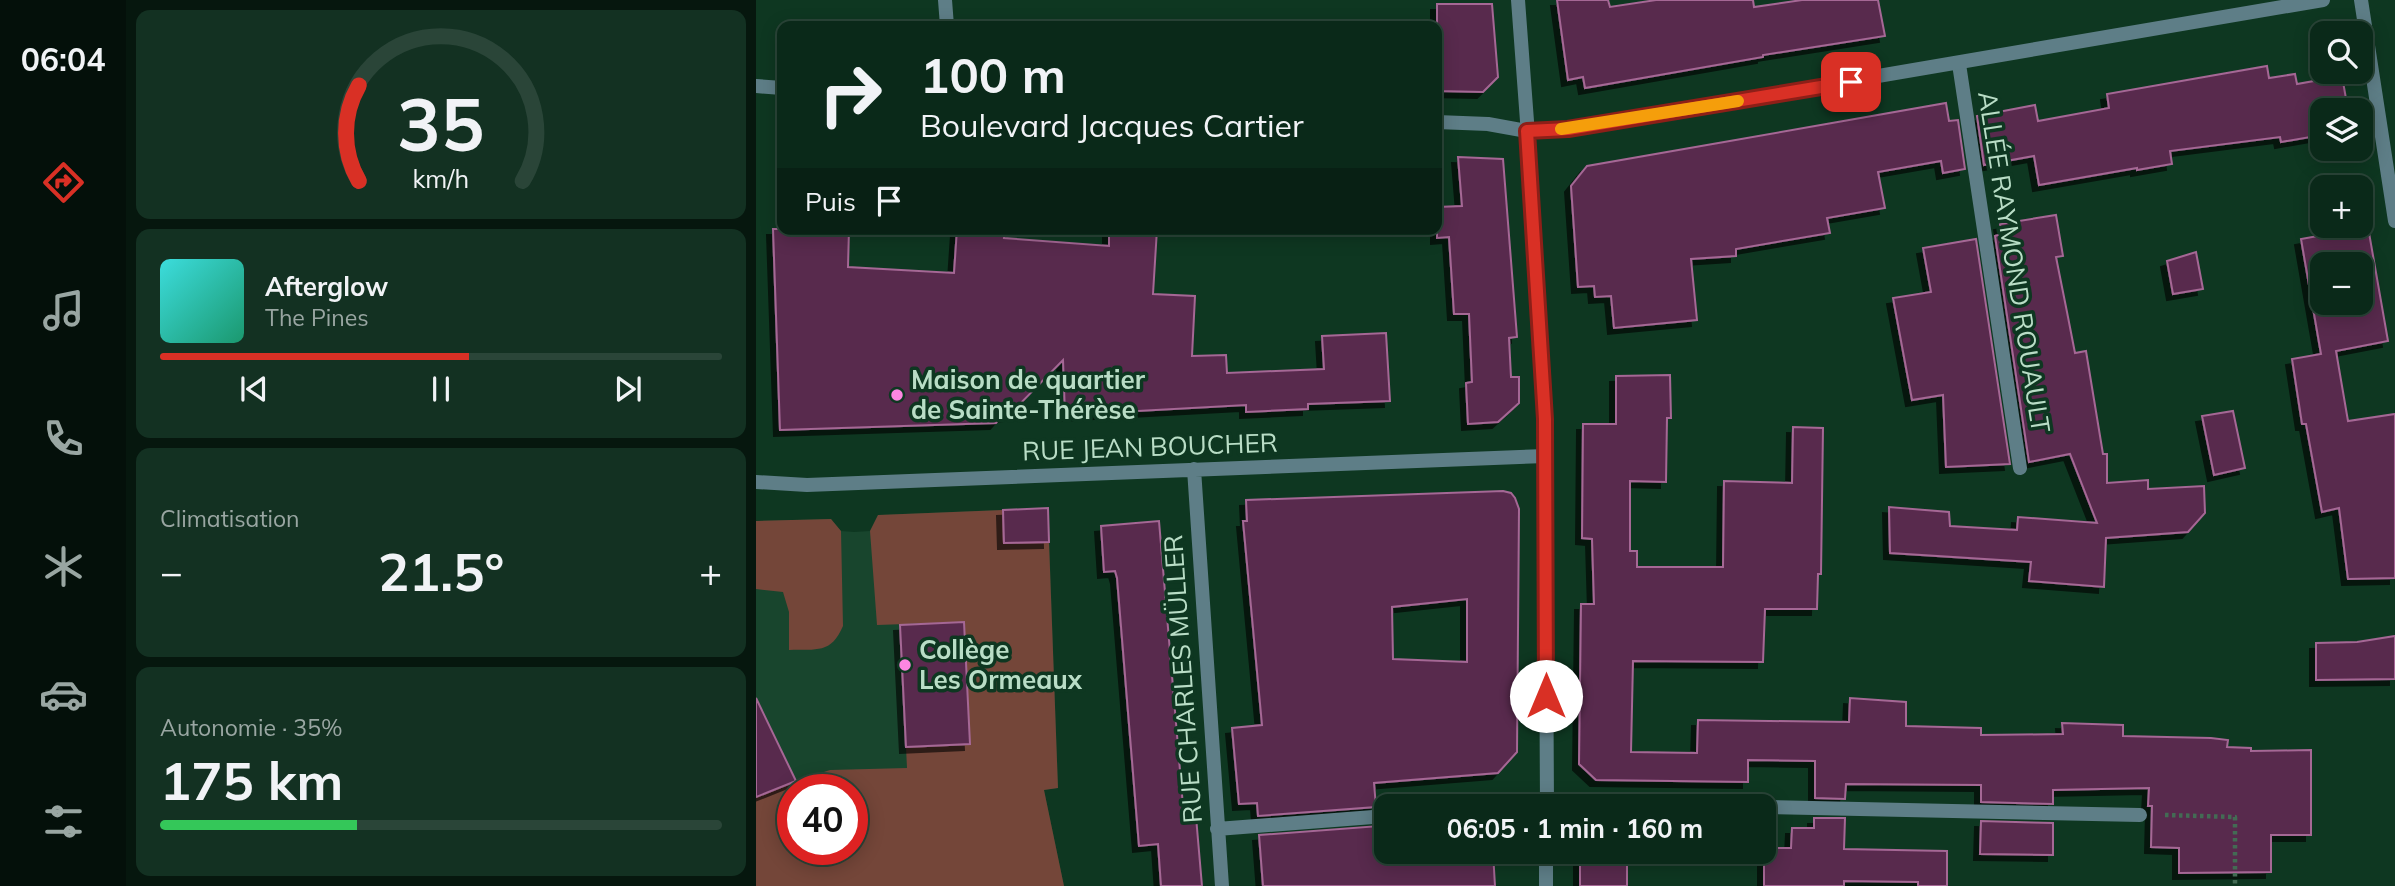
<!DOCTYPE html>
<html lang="fr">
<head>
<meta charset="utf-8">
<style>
	body { margin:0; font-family:Mulish,sans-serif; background:#133122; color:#f1f3f6; height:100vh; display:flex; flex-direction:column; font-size:26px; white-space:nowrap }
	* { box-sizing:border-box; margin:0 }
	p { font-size:23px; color:#99a6a2 }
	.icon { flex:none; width:38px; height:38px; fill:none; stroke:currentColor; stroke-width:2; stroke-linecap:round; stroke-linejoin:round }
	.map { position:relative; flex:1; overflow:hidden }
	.drawer { display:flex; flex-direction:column; gap:10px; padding:10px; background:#06170e; width:630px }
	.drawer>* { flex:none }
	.top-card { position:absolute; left:21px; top:21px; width:665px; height:214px; border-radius:14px; box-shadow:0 4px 18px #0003,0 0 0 2px #2a4538; background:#0a2919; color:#f1f3f6; overflow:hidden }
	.fabs { position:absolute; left:1554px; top:21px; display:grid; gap:14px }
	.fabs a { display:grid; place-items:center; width:63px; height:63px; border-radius:14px; background:#0a2919; box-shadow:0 4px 18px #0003,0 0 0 2px #2a4538; font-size:35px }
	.speed { position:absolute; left:21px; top:774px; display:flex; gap:14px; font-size:35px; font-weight:700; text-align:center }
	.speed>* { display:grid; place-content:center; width:91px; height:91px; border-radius:50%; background:#0a2919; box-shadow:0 4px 18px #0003,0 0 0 2px #2a4538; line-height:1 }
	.speed .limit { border:10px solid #d22; background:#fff; color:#111 }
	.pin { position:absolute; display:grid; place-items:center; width:60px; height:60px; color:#fff; margin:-30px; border-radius:14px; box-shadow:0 4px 10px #0006 }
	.me { position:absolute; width:77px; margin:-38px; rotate:0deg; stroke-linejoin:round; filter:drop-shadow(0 0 5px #0008) }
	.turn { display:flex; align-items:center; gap:24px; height:147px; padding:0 28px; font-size:32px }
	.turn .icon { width:91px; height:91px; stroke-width:2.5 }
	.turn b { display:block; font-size:49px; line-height:60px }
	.then { display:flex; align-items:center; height:66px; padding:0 28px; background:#0003; gap:14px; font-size:26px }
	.big { font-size:52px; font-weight:700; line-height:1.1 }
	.drawer .tile { flex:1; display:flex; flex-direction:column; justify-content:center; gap:10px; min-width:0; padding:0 24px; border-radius:14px; background:#133122 }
	.drawer .dial { align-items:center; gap:0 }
	.dial svg { height:182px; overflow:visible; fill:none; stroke:#2a4538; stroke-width:7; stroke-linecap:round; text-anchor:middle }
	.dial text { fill:#f1f3f6; stroke:none }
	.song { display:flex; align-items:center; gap:21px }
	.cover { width:84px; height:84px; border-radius:10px; background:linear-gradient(135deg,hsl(180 70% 55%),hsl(160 70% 35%)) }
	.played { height:7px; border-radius:4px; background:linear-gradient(90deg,#d93025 55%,#2a4538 55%) }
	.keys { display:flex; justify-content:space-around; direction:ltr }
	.heat { display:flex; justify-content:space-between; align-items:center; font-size:38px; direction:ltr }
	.charge { height:10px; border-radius:5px; background:linear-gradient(90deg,#34c759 35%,#2a4538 0) }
	.trip { position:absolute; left:618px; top:794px; width:402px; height:70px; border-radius:14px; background:#0a2919; box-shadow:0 4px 18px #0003,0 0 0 2px #2a4538; font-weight:700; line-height:70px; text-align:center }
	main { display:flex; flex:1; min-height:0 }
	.tab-bar { display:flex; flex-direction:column; width:126px; justify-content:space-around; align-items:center; background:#04100a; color:#99a6a2 }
	.tab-bar .icon { width:49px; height:49px }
	.tab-bar .active { color:#d93025 }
	.tab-bar b { font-size:32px; color:#f1f3f6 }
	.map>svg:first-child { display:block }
</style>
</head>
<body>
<main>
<nav class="tab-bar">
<b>06:04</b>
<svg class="icon active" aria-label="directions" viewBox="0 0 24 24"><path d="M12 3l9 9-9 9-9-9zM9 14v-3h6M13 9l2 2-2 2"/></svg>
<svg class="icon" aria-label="music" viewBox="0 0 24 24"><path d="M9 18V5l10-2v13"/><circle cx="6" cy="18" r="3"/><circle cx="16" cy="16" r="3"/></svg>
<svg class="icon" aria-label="phone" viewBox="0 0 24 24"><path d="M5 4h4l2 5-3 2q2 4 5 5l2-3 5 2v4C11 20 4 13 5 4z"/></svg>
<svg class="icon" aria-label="climate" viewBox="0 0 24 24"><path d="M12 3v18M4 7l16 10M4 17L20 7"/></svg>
<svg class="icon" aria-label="car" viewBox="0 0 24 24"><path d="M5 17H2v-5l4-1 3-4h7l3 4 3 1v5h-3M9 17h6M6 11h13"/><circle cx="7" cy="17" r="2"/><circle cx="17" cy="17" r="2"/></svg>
<svg class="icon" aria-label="filters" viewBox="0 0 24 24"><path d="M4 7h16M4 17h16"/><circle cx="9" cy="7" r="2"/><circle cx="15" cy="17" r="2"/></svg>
</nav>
<section class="drawer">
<div class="tile dial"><svg viewBox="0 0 100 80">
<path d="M14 69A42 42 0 1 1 86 69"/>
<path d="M14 69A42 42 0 0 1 14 27" stroke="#d93025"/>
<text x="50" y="56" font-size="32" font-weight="700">35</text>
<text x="50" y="72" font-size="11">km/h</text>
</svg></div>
<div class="tile">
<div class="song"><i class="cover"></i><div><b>Afterglow</b><p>The Pines</p></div></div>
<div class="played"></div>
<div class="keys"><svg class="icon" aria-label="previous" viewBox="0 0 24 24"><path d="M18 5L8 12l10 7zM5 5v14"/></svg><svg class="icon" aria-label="pause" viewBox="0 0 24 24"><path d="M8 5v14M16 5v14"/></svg><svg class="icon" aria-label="next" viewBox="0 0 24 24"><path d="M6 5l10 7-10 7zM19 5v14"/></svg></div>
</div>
<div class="tile"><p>Climatisation</p>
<div class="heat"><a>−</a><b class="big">21.5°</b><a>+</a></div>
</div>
<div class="tile"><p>Autonomie · 35%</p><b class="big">175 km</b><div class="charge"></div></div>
</section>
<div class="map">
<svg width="1639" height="886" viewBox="0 0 1639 886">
	<defs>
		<filter id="shadow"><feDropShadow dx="-6" dy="6" stdDeviation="0" flood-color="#0009"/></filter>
	</defs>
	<rect width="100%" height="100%" fill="#0e3721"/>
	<!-- built -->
	<path fill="#18452d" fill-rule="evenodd" d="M292 508 302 788 288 790 308 886H0V521L75 519 85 531 98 532 114 531 122 515ZM37 789H96V849H37Z"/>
	<!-- green -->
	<path fill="#744639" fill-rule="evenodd" d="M247 510 248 543 293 542 302 788 288 790 308 886H0V797L40 781 74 770 151 768 150 747 214 743 208 622 121 625 114 531 122 515ZM37 789H96V849H37Z
		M75 519 85 531 87 626C75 654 61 649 33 650V612L27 592 0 589V521Z"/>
	<!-- building -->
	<path fill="#592a4e" stroke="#a56795" stroke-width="2" fill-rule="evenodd" filter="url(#shadow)" d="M801 0H852L854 7 900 0H997L998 7 1046 0H1122L1129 36 1007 55V57L829 88 827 77 812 80Z
		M681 4H736L742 77 727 92 681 91Z
		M1511 66 1513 78 1539 74 1541 84 1586 76 1592 110H1566V135L1525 142 1524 137 1414 151 1416 164 1381 170V168L1283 185 1278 156 1228 165 1221 116 1279 105 1282 121 1353 108 1351 94Z
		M1190 103 1193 121 1202 120 1209 169 1187 173 1185 161 1122 172 1129 208 1071 218 1074 233 980 249V256L935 259 941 320 858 328 855 296 839 297 838 286 822 287 815 186 831 166Z
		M702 157 747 159 761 337 753 338 755 377H763V403L742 422 712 424 710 383 716 382 713 314H698L693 237 681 238V207L706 206Z
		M1300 215 1307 256 1300 257 1311 312 1319 353 1330 351 1347 454H1351V483L1392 480V489L1448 486 1449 513 1432 532 1350 538 1348 587 1273 581 1275 562 1134 553 1133 507 1193 512 1194 526 1261 530 1262 517 1341 523 1314 454 1273 462 1239 236 1246 234 1244 224Z
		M1612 227 1632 341 1580 351 1592 421 1639 414V578L1592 579 1583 508 1566 512 1550 424H1546L1536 359 1565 354 1545 239ZM1566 264H1605V303H1566Z
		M17 229H93L92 267 198 273 201 229H249L248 238 353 246V229H401L397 294 439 296 436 356 470 355 471 373 568 369 566 336 630 333 634 401 552 404V409L490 412V405L309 415 307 360 253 415 246 416 240 423 24 430Z
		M1220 239 1254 464 1190 467 1187 395 1156 400 1137 298 1175 292 1167 248Z
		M1440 252 1447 289 1417 294 1411 261Z
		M914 375 915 418H911L910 482 874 481V551H881V567H967L968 481 1036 483 1037 427 1067 428 1065 574H1062L1061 609H1009L1007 662 877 661 875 752 941 753 942 720 1093 722 1094 698 1150 702V726L1225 728V735L1307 734 1306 723 1367 725V736L1455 738 1472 740 1471 747 1495 748V751L1555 750V835H1515V872L1423 873V848L1395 847 1396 806H1392L1393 788 1297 790V804L1225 802V785L1090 784 1089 799 1059 798V761L992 760V782L840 780 823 764 825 604H838L836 539 826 538 827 424H860V376Z
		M1477 411 1489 468 1458 475 1446 416Z
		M747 491 755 493 759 498 763 509 761 752 742 773 618 783 620 807 502 816 501 803 483 804 476 728 506 725 487 521H491L490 500ZM711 599V662L637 659 636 607Z
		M292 508 293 542 248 543 247 510Z
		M403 521 427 806 439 805 446 886H405L402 844 383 846 361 578 359 571 348 572 345 526Z
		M208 622 214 744 150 747 144 625Z
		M1639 636V679L1560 680V643L1601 642Z
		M0 698 40 781 0 797Z
		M1058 818H1089L1088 849 1191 851V886H1162V882L1088 881V886H1008V848H1035L1036 828H1058Z
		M1225 821 1297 823V855L1224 854Z
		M623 826 624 840 630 839V852H737L739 886H507L503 835Z
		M824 852H871V886H824Z"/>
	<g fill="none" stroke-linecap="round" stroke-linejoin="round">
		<!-- path -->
		<path stroke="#436b54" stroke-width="4.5" stroke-dasharray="3.5 3.5" stroke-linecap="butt" d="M1409 815 1479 817V886"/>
		<!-- minor -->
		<path stroke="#5e7e87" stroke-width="14" d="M189 0 191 26
			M1605 0 1639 221
			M1203 64 1264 468
			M438 469 466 886
			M0 482 51 485 790 456
			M769 807 829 804 969 807
			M1008 807 1384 815
			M461 829 630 816"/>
		<!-- tertiary -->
		<path stroke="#5e7e87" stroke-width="14" d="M762 0 775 175 789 419 791 807
			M0 86 26 88
			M681 122 732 124 771 131 812 129 1567 0
			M790 886V852"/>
	</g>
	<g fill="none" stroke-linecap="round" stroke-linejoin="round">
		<defs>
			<path id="route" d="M790 696 789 419 771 131 812 129 1095 82"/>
		</defs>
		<!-- route casing -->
		<use href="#route" stroke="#8d1f18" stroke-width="18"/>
		<!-- route -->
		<use href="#route" stroke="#d93025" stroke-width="12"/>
		<!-- slow -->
		<path stroke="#f59e0b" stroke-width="12" d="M805 129 982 101"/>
	</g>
	<!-- markers -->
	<g fill="#fd86e1" stroke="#0e3721" stroke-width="2.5">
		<circle cx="141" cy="395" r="7"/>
		<circle cx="149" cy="665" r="7"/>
	</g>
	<g text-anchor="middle" stroke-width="7" stroke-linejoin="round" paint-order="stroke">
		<!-- street labels -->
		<g font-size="26" fill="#b9ddc6" stroke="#0e3721">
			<text transform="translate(1258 262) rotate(81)" y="9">ALLÉE RAYMOND ROUAULT</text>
			<text transform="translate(394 447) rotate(-2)" y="9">RUE JEAN BOUCHER</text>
			<text transform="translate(427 679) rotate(-94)" y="9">RUE CHARLES MÜLLER</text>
		</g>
		<!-- poi labels -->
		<g font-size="26" font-weight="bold" fill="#b9ddc6" stroke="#0e3721" text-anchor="start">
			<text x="155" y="389">Maison de quartier<tspan x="155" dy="30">de Sainte-Thérèse</tspan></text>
			<text x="163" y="659">Collège<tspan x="163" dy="30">Les Ormeaux</tspan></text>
		</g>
	</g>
</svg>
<div class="fabs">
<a><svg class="icon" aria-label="search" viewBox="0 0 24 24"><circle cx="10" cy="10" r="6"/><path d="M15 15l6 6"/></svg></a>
<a><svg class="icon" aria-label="layers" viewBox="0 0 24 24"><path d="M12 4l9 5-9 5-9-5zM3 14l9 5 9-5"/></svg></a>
<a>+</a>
<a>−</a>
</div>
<div class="speed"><div class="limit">40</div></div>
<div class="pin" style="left:1095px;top:82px;background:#d93025"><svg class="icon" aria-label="arrive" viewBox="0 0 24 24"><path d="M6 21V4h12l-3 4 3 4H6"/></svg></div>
<svg class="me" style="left:790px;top:696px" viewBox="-20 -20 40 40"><circle r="19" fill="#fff"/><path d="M0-13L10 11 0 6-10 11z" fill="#d93025"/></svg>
<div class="trip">06:05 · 1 min · 160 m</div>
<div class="top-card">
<div class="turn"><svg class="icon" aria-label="right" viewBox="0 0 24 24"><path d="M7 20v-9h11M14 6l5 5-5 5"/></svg><div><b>100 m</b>Boulevard Jacques Cartier</div></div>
<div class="then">Puis<svg class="icon" aria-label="arrive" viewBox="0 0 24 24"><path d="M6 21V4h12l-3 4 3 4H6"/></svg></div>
</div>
</div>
</main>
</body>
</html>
